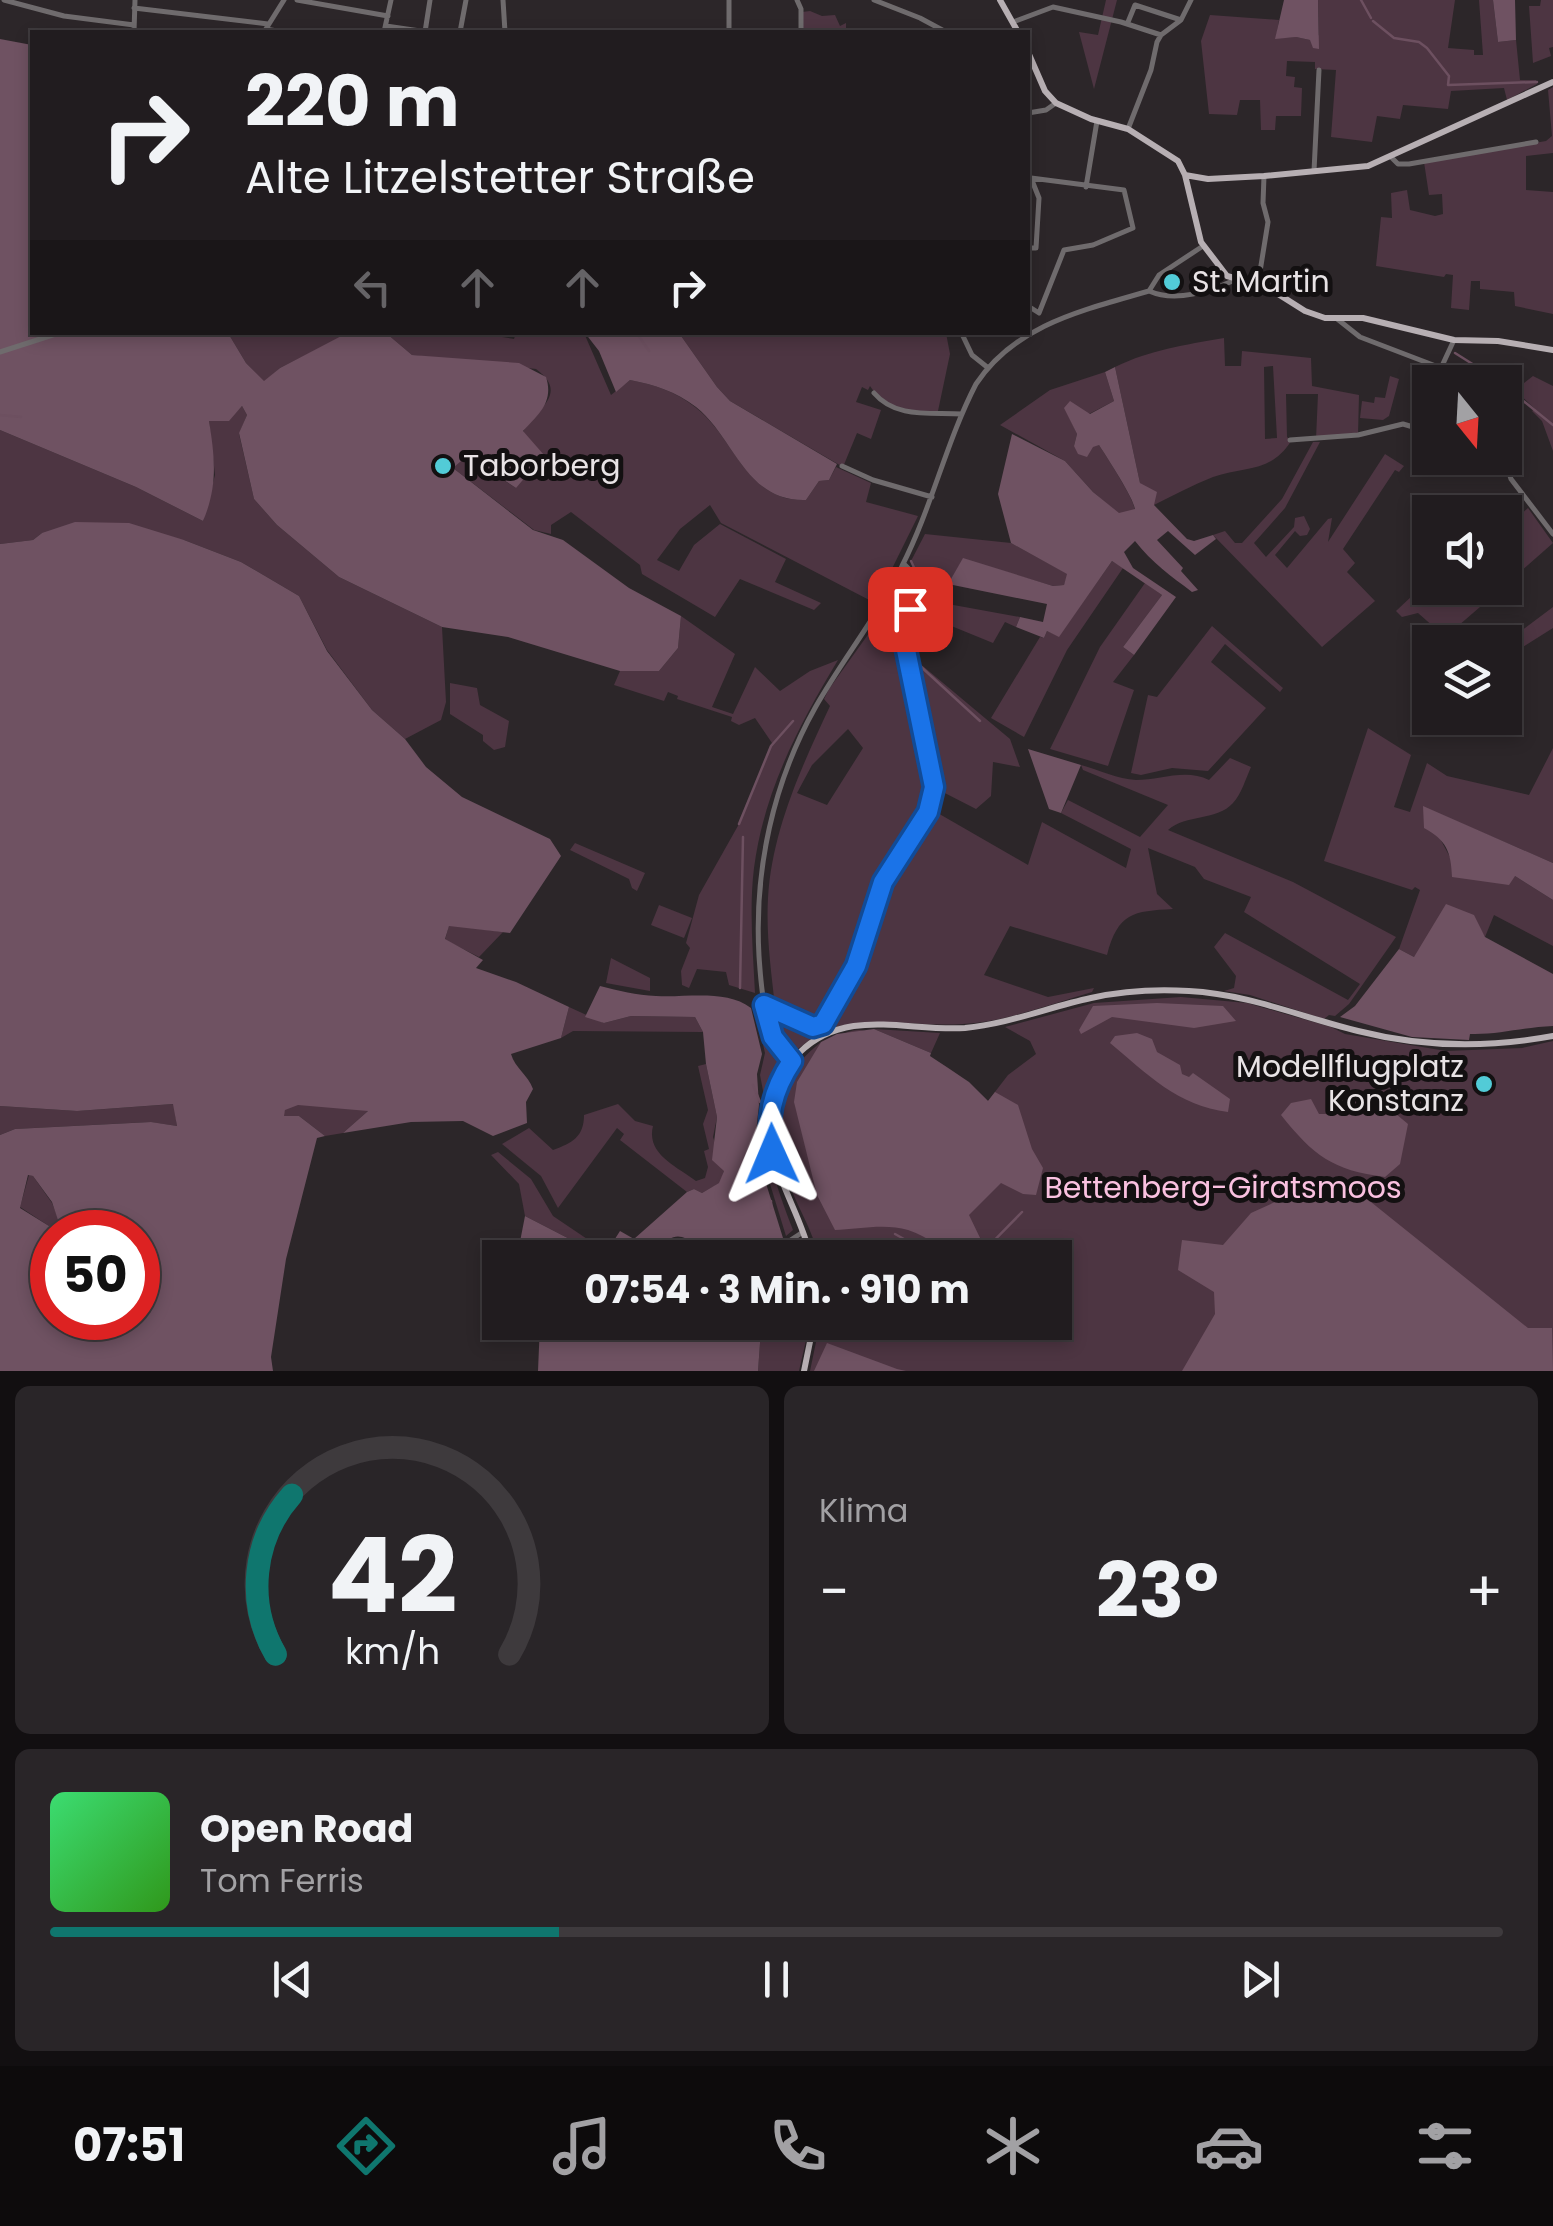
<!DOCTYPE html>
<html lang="de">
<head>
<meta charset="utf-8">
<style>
	body { margin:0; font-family:Poppins,sans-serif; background:#292528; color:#f1f3f6; height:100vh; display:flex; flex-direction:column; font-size:38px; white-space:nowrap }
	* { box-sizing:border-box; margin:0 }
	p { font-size:32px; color:#a2a1a4 }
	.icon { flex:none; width:55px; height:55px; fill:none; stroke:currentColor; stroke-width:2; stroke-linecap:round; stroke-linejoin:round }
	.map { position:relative; height:1371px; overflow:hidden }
	.details { display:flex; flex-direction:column; gap:15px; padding:15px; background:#120f11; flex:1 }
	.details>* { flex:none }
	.top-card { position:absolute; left:30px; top:30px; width:1000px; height:305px; border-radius:0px; box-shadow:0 5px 15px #0003,0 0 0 2px #3e3a3d; background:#211c1f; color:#f1f3f6; overflow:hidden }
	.needle { width:65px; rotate:162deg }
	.buttons { position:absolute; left:1412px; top:365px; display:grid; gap:20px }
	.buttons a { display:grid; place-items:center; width:110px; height:110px; border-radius:0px; background:#211c1f; box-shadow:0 5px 15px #0003,0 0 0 2px #3e3a3d; font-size:50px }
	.speed { position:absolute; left:30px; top:1210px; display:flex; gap:20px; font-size:50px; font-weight:700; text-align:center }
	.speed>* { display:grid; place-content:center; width:130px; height:130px; border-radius:50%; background:#211c1f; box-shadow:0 5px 15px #0003,0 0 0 2px #3e3a3d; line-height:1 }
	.speed .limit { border:15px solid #d22; background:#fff; color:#111 }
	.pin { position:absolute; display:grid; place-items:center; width:85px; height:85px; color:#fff; margin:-42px; border-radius:20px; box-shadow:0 5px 15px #0006 }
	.me { position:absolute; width:110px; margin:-55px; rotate:359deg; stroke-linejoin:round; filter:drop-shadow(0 0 8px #0008) }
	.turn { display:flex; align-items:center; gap:35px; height:210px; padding:0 50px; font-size:45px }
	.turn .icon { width:130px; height:130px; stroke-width:2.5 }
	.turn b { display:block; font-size:70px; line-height:85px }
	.lanes { display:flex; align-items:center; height:95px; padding:0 50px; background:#0003; justify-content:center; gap:50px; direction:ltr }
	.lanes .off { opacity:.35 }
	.big { font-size:75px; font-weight:700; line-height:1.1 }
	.details .tile { flex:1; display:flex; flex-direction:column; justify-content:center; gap:15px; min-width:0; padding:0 35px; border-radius:15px; background:#292528 }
	.details .dial { align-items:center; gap:0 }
	.dial svg { height:260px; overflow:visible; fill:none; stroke:#3e3a3d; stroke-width:7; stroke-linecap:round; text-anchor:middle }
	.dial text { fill:#f1f3f6; stroke:none }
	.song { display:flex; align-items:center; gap:30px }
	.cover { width:120px; height:120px; border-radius:15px; background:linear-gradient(135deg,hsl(140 70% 55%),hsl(110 70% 35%)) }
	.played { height:10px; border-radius:5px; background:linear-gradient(90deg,#0f766e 35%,#3e3a3d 35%) }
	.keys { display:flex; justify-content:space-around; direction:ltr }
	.heat { display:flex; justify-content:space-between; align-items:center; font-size:55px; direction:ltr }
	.details .tiles { flex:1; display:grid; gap:15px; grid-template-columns:1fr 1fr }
	.tile:last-child { grid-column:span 2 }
	.trip { position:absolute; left:482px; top:1240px; width:590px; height:100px; border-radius:0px; background:#211c1f; box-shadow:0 5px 15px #0003,0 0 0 2px #3e3a3d; font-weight:700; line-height:100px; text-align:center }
	.menu { display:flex; height:160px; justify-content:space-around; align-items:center; background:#0d0b0c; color:#a2a1a4 }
	.menu .icon { width:70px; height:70px }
	.menu .active { color:#0f766e }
	.menu b { font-size:45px; color:#f1f3f6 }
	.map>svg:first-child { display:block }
</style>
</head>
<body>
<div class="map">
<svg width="1553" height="1371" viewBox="0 0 1553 1371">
	<rect width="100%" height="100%" fill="#2c2629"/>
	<!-- green -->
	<path fill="#4d3542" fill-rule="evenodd" d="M1106 0H1117L1094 89 1079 32 1098 35Z
		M1318 0H1455L1448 48 1474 50V55H1483L1479 0H1493L1498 42 1516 40 1520 80H1536L1537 84 1507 100 1504 88 1451 91 1448 109 1403 105 1400 119 1377 116 1372 142 1331 137 1336 70 1315 69V62L1287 61 1286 76 1295 77 1294 87 1302 88 1301 116H1276L1275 130H1261L1260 100H1240L1237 115 1209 114 1201 41 1210 15 1279 20 1276 38 1296 37 1310 40 1319 35Z
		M1541 0H1553V47L1549 48 1551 56 1533 63 1529 6H1540Z
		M810 11 822 16 835 15 840 26 846 23V32H802V12Z
		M1553 87V153L1526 156V190L1553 192V314L1515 306 1514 292 1480 289V281H1471L1469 310 1451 308 1453 275 1446 274 1444 277 1376 266 1381 217 1392 218 1391 193 1407 190 1410 210 1435 216 1443 214 1442 194 1429 195 1424 162 1546 141 1552 136 1548 90Z
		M228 333H349L280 368 264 382 246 363Z
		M386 333H496V336L514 339 516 333H584L611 395 630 380C655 385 675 391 695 407 735 437 745 502 806 500L819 481 829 480 836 467 871 483 866 502 918 516 875 603 721 523 710 505 680 529 657 560 679 571 694 545 720 524 786 559 775 582 821 603 814 610 740 579 715 617 642 574 640 565 571 512 551 525V534L534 530 453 468 466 456 516 488C518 471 516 444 524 430 536 409 570 394 536 369L412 355Z
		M679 333H946L950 354 938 411C914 415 884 408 870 386L868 390 862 387 856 402 881 410 871 439 857 433 843 467 730 401 717 387Z
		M1224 338 1225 366H1241L1242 351 1311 358 1312 386 1359 395 1358 435 1316 439 1318 394H1286L1287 437 1291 441C1271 473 1245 466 1213 477 1193 485 1174 495 1154 505L1140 483 1115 367C1150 350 1184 345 1224 338ZM1273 366 1277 438 1265 439 1264 367Z
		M1105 372 1114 401 1089 414 1065 408 1077 434 1074 446 1099 445C1108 459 1133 497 1135 510L1119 514 1093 492 1065 461 1000 425 1050 390Z
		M1390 376 1399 379 1389 416 1383 420 1360 418 1362 401 1374 403 1375 397 1385 398Z
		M1533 376 1553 386V451L1542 421 1532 411 1535 409 1515 390Z
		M242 406 247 415 239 434 254 499 277 525 339 577 442 627 446 702 441 720 405 739 372 710 327 650 299 596 241 562 184 540 42 533 33 540 0 544V430L136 487 203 521 215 475 209 421H228Z
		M1313 442H1320L1285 508 1254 543 1266 557 1294 527 1295 518 1304 516 1310 529 1307 535 1300 536 1295 531 1275 555 1287 568 1328 519 1332 518 1328 542 1385 454 1404 466 1399 472 1395 470 1343 549 1355 563 1347 572 1375 601 1322 647 1213 535 1225 531 1235 543H1242L1282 499Z
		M1528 508 1553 543 1505 585V528Z
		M925 534 1011 543 1068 574 1064 585 1053 586 963 559 948 584 927 581 926 600 1020 617 1016 627 1005 622 993 643 922 614 915 625 911 624 916 579 911 561Z
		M1112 561 1123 568 1067 650 1024 737 991 718 1040 637 1044 638 1047 631 1059 636Z
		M1430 579V588H1502L1451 632 1464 642H1451L1418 613 1402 617 1396 611Z
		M1145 583 1162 595 1123 647 1134 655 1113 682 1134 690 1108 766 1050 749 1100 647Z
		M1553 607V628L1505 658V643Z
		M681 616 735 654 712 707 733 714 755 667 780 691 810 671 838 660C799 725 764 791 754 868 749 909 753 952 755 993L729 985 726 972 697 969 689 988 682 985 681 971 690 948 686 943 699 895 739 824 772 743 755 718 739 725 731 721 732 717 677 699 678 696 668 692 664 701 614 685 620 671H659L678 648Z
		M904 621V659L909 668 918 662 1010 739 1020 767 993 762 991 796 976 809 935 788 920 735 927 785 924 811 881 878 854 965 823 1022 818 1023 775 1006C771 970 766 934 768 898 772 830 802 766 830 706L824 699 829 689 877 622ZM848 729 863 748 827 805 797 793 812 765Z
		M1212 626 1283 688 1280 692 1225 644 1211 662 1266 708 1208 771 1172 768 1141 775 1131 773 1148 695 1157 697Z
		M450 683 477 688 480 705 509 721 505 747 494 750 483 741V735L450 714Z
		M1368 728 1411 755 1394 807 1410 812 1427 763 1447 776 1529 795 1553 748V863L1423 807 1451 859 1515 876 1553 900V946L1494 915 1485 937 1474 919 1414 957 1399 949 1420 890 1415 887 1412 890 1324 861Z
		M1230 758 1251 767C1246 778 1241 795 1233 803 1217 821 1186 814 1168 830L1293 882 1396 937 1349 1004 1335 1016 1329 1015 1324 1019 1250 995 1224 991 1234 988 1236 976 1214 947 1225 933 1348 1000 1360 984 1244 912 1251 897 1204 879 1195 867 1148 848 1157 894 1173 909C1133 911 1118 913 1107 955L1010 926 984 975 1048 997 1094 988 1092 992C1050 1004 1006 1022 963 1024 912 1027 874 1015 823 1030L862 966 887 883 929 808 1028 865 1042 822 1126 868 1131 849 1061 813 1068 800 1140 837 1168 805 1083 770 1081 765C1099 770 1118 779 1136 780 1160 780 1186 768 1209 780Z
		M575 843 645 873 637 891 632 888 629 879 570 850Z
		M659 905 692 918 684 938 651 925Z
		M449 925 503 932 479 957 445 940Z
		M611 958 650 978V991L606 983Z
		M1181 997 1247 1003 1331 1027 1345 1034 1446 1051 1522 1048 1553 1041V1371H810L820 1323 1055 1322V1258L818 1257C815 1239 807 1224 799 1207 769 1139 756 1095 821 1042L818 1048C832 1042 845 1029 860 1030 867 1031 876 1035 882 1037 923 1050 958 1070 988 1101L1008 1075 1036 1054 1030 1041 1005 1027 1094 1003Z
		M754 1005 769 1041 785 1064C750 1119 772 1174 793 1230L786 1236 762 1158 765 1101 760 1075 765 1053Z
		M569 1007 604 1023 631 1016 695 1017 703 1032 573 1031 561 1038Z
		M769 1011 819 1033 791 1054C776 1045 771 1027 769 1011Z
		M874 1029 940 1033 931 1053Z
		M706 1064 717 1117 713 1137 724 1171 720 1183 702 1193 694 1189 687 1192 620 1140 624 1134 617 1128 558 1208 541 1176 502 1144 529 1128 553 1150C572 1143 584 1137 584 1115L618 1104 635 1121 653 1126C646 1154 676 1166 696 1181L705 1178 708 1167 704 1151 709 1149 703 1124 708 1110 698 1066Z
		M174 1104 177 1126 150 1122 15 1129 0 1135V1106L77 1111Z
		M297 1104 365 1108 368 1111 343 1133 325 1136 299 1116H283L285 1109Z
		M498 1152 531 1179 553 1216 596 1245 595 1257 585 1247 525 1216 519 1184 491 1155Z
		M29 1175 33 1176 52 1203 59 1220 49 1226 20 1207Z
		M559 1323H626L559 1341Z
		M765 1323H810L799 1371H758L761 1329Z"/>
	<!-- forest -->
	<path fill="#6f5262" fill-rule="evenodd" d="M1284 0H1318L1319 49 1313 48 1310 40 1296 37 1275 39Z
		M1493 0H1515L1516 40 1498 42Z
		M0 39 32 45V332L228 333 246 363 264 381 280 368 349 332 386 333 412 355 519 363 546 377C554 402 539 414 523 431L544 455 516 488 467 456 453 468 533 530 563 540 629 588 681 616 678 648 659 671H620L508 637 442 627 339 577 277 525 254 499 239 433 247 415 242 406 229 421H209C215 458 218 486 203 521L136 487 0 430Z
		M585 333H679L717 387 730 401 837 464 829 480 819 481 806 500C745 502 735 438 696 407 675 391 655 385 630 380L616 392 599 351Z
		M1115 367 1140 483 1157 492 1154 505 1187 539 1194 541 1213 535 1216 539 1195 555 1168 531 1157 540 1183 568 1181 571 1198 590 1192 592C1171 576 1152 563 1135 541L1124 552 1133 568 1176 597 1134 655 1123 647 1162 595 1112 561 1059 637 1047 631 1044 638 1016 627 1020 617 1043 622 1047 604 948 584 963 558 1053 586 1064 585 1067 574 1011 543 998 494 1012 434 1065 461 1093 492 1119 513 1135 509C1133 497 1108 459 1099 445L1093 447 1087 457 1078 454 1074 446 1077 434 1064 408 1070 401 1090 414 1114 401 1105 372Z
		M75 522 129 523 184 540 241 562 299 596 327 651 372 710 405 739 426 767 462 797 550 839 561 856 510 933 449 926 445 939 483 960 476 968 516 982 569 1007 561 1038 511 1054C515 1068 528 1075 533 1089L526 1102 527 1123 493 1136 463 1121 411 1122 343 1133 368 1111 298 1105 285 1110 284 1116H299L325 1136 317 1138 286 1259 271 1357 273 1371H0V1135L15 1129 151 1122 177 1126 173 1104 77 1111 0 1106V544L33 540 42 533ZM28 1175 33 1176 52 1202 58 1220 49 1226 20 1208ZM52 1232H138V1318H52Z
		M1028 749 1081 765 1061 813 1049 809Z
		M1423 806 1553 863V900L1515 876 1509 885 1452 877C1451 851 1446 840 1424 828Z
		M1446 904 1474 915 1485 937 1553 974V1026C1524 1027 1498 1035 1470 1034L1469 1040 1412 1037 1340 1017 1355 1006 1399 949 1414 957Z
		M600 986C619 991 636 995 656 996 686 998 726 989 751 1008L762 1054 757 1074 759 1105 756 1132 760 1164 783 1238 777 1257H697V1246C679 1232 674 1234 656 1249L648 1245 639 1257H634L613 1242 620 1231 634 1239 687 1192 694 1189 702 1193 719 1183 724 1171 712 1160 717 1117 706 1064 703 1032 695 1017 631 1016 604 1023 585 1017Z
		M1157 1003 1223 1006 1236 1021 1194 1028 1112 1017 1081 1034 1079 1030 1093 1006Z
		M874 1029 931 1053 930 1056 969 1082 988 1101 995 1092 1018 1105 1032 1149 1043 1168 1036 1195 1023 1194 1001 1183 969 1215 982 1242 967 1256C943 1253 930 1237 908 1230 886 1223 857 1229 835 1230L817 1195 794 1102 797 1082 821 1042 837 1034Z
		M1137 1033 1152 1039 1157 1052 1180 1065 1182 1074 1189 1077 1193 1073 1230 1099 1228 1112C1178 1106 1147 1074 1110 1043L1115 1036Z
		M1311 1099 1319 1114H1339L1359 1105 1396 1114 1408 1124 1400 1164 1385 1177C1332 1170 1314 1156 1281 1115L1291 1103Z
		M1331 1187 1356 1190 1528 1328H1552L1553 1371H1182L1215 1314 1214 1292 1178 1270 1182 1240 1223 1245 1251 1213 1275 1202Z
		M525 1216 585 1247 595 1257H550L527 1249 518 1252Z
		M747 1323 761 1329 758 1371H538L540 1323H559L560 1341 626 1323Z
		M827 1343 897 1369 906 1371H814Z"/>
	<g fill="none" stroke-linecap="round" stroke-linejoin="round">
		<!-- stream -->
		<path stroke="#6d5060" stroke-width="2.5" d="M1361 0 1371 18
			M1373 21 1394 38 1419 42 1427 48 1449 76 1448 85 1537 82
			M636 332 649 351
			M1455 353 1501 382
			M1505 386 1553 425
			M0 415 21 417
			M911 561C927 590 914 621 912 652
			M918 664 980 721
			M739 824 771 746 793 721
			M740 988 743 837
			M753 1085 760 1102
			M771 1201V1208
			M895 1234 938 1258
			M952 1257 953 1258
			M977 1258 1022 1212"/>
		<!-- minor -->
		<path stroke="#6f6b6d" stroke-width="5" d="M4 0 64 16 134 25
			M297 0 388 16
			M503 0 505 32
			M797 0 801 9V32
			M874 0 920 18 946 32
			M134 8 268 24
			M1013 22 1053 7 1121 22 1161 35
			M1128 22 1135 5 1181 20
			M386 26 427 32
			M266 29 282 32
			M134 32 135 0
			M264 32 284 0
			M384 32 391 0
			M425 32 430 0
			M460 32 466 0
			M729 32V0
			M1028 113 1046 110 1056 103
			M1128 129 1151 70 1157 42 1161 35 1181 20 1191 0
			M1392 158 1398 164H1409L1536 142
			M1314 171 1319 70
			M1028 177 1031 178 1039 198 1036 248H1028
			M1031 178 1124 190 1133 228 1093 245 1064 250 1039 313
			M1086 187 1097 121
			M1258 284 1268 222 1263 203 1264 176
			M1205 288 1223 273
			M1149 291C1176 303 1210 291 1235 280
			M1028 306 1039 313
			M1336 318 1360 337 1441 368 1442 373 1457 382
			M961 332 972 355 987 367
			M0 352 62 332
			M1441 368 1454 340
			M874 393C896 419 931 412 962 414
			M1290 440 1358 435 1403 424 1430 432
			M1476 458 1498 468 1504 467
			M1504 458 1511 479 1553 534
			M842 466 873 480 932 497
			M764 1005 813 1027 823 1024 856 966 883 882 928 812 934 787 906 650 913 588 910 570 905 565
			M793 1061C763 1029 762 998 759 956 754 870 773 783 815 708 842 660 878 616 902 566 932 507 946 442 976 384 1016 324 1084 310 1149 291L1159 275 1203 246
			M783 1251 794 1245 808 1246
			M780 1258 783 1245 803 1232"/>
		<!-- major -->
		<path stroke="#b7afb3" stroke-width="6" d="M1000 0 1018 32
			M1028 52 1045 91 1056 103 1091 119 1128 129 1178 161 1185 175 1201 242 1227 276 1267 287 1305 311 1325 318H1363L1454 340 1498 341 1553 350
			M1185 175 1208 179 1264 176 1368 166 1553 82
			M811 1258C800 1207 760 1160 771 1106 775 1087 786 1067 799 1053 846 1006 908 1032 965 1028 1008 1024 1049 1007 1091 998 1122 991 1156 989 1189 991 1248 994 1301 1017 1358 1031 1421 1047 1488 1048 1553 1036
			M804 1371 814 1322"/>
	</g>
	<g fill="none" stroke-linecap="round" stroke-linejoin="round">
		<defs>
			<path id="route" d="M772 1154C766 1119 772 1091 792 1061L773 1037 764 1005 813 1027 823 1024 856 966 883 882 928 812 934 787 906 650 910 609"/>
		</defs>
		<!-- route casing -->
		<use href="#route" stroke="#114b97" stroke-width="25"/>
		<!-- route -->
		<use href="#route" stroke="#1a73e8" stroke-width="18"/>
	</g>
	<!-- markers -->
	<g fill="#52cbd7" stroke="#131011" stroke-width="4">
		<circle cx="1172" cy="282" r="10"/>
		<circle cx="443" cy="466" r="10"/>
		<circle cx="1484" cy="1084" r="10"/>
	</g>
	<g text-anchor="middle" stroke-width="10" stroke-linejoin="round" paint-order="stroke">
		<!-- poi labels -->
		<g font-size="30" fill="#e8e3e5" stroke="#131011" text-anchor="start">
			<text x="1192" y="292">St. Martin</text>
			<text x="463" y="476">Taborberg</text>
			<text x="1464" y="1077" text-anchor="end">Modellflugplatz<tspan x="1464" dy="34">Konstanz</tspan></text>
		</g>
		<!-- park labels -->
		<g font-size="30" fill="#fac1e0" stroke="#131011">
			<text x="1223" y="1198">Bettenberg-Giratsmoos</text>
		</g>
	</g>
</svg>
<div class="buttons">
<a><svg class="needle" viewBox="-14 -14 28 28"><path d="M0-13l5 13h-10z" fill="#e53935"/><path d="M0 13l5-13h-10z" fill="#a2a1a4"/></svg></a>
<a><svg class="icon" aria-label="sound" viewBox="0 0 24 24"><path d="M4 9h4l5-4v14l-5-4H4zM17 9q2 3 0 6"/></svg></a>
<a><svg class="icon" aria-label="layers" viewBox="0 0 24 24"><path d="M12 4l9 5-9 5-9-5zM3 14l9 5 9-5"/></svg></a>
</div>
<div class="speed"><div class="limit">50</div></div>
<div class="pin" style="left:910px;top:609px;background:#d93025"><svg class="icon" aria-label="arrive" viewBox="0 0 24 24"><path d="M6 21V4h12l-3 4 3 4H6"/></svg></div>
<svg class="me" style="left:772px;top:1154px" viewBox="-20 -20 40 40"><path d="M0-17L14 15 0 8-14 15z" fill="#1a73e8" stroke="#fff" stroke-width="4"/></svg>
<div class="trip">07:54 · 3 Min. · 910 m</div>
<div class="top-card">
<div class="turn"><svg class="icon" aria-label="right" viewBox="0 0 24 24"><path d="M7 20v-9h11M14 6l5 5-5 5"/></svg><div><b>220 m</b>Alte Litzelstetter Straße</div></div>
<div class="lanes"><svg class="icon off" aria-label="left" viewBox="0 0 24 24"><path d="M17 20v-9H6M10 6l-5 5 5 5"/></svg><svg class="icon off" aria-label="ahead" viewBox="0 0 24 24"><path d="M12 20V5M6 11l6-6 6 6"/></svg><svg class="icon off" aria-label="ahead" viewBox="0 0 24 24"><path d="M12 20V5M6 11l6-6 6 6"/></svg><svg class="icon" aria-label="right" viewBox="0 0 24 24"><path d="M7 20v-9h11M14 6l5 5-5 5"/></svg></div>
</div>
</div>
<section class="details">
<div class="tiles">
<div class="tile dial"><svg viewBox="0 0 100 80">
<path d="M14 69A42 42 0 1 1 86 69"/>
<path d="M14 69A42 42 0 0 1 19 20" stroke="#0f766e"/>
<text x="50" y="56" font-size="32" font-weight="700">42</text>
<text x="50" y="72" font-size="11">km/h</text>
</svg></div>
<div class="tile"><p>Klima</p>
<div class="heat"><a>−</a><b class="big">23°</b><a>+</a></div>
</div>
<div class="tile">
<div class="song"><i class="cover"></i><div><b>Open Road</b><p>Tom Ferris</p></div></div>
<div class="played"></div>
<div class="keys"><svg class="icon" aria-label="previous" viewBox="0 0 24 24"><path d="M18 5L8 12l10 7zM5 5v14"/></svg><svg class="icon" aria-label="pause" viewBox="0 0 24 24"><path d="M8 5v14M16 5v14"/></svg><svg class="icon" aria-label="next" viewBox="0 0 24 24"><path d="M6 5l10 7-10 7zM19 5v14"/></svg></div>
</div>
</div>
</section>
<nav class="menu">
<b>07:51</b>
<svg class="icon active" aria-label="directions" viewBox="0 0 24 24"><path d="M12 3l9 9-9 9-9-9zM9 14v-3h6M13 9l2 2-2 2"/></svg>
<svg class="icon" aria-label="music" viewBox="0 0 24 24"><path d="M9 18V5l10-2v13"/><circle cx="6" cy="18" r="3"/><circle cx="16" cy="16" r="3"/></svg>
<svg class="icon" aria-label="phone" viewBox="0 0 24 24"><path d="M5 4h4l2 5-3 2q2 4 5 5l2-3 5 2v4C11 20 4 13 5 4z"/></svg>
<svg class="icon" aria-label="climate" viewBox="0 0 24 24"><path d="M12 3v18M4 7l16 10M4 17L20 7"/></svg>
<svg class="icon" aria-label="car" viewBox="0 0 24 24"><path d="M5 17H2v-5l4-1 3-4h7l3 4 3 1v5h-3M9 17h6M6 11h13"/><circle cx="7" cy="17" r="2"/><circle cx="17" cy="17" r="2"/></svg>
<svg class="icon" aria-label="filters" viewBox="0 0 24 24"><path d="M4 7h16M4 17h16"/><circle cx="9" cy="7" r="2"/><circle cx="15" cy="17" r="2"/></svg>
</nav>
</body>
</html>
